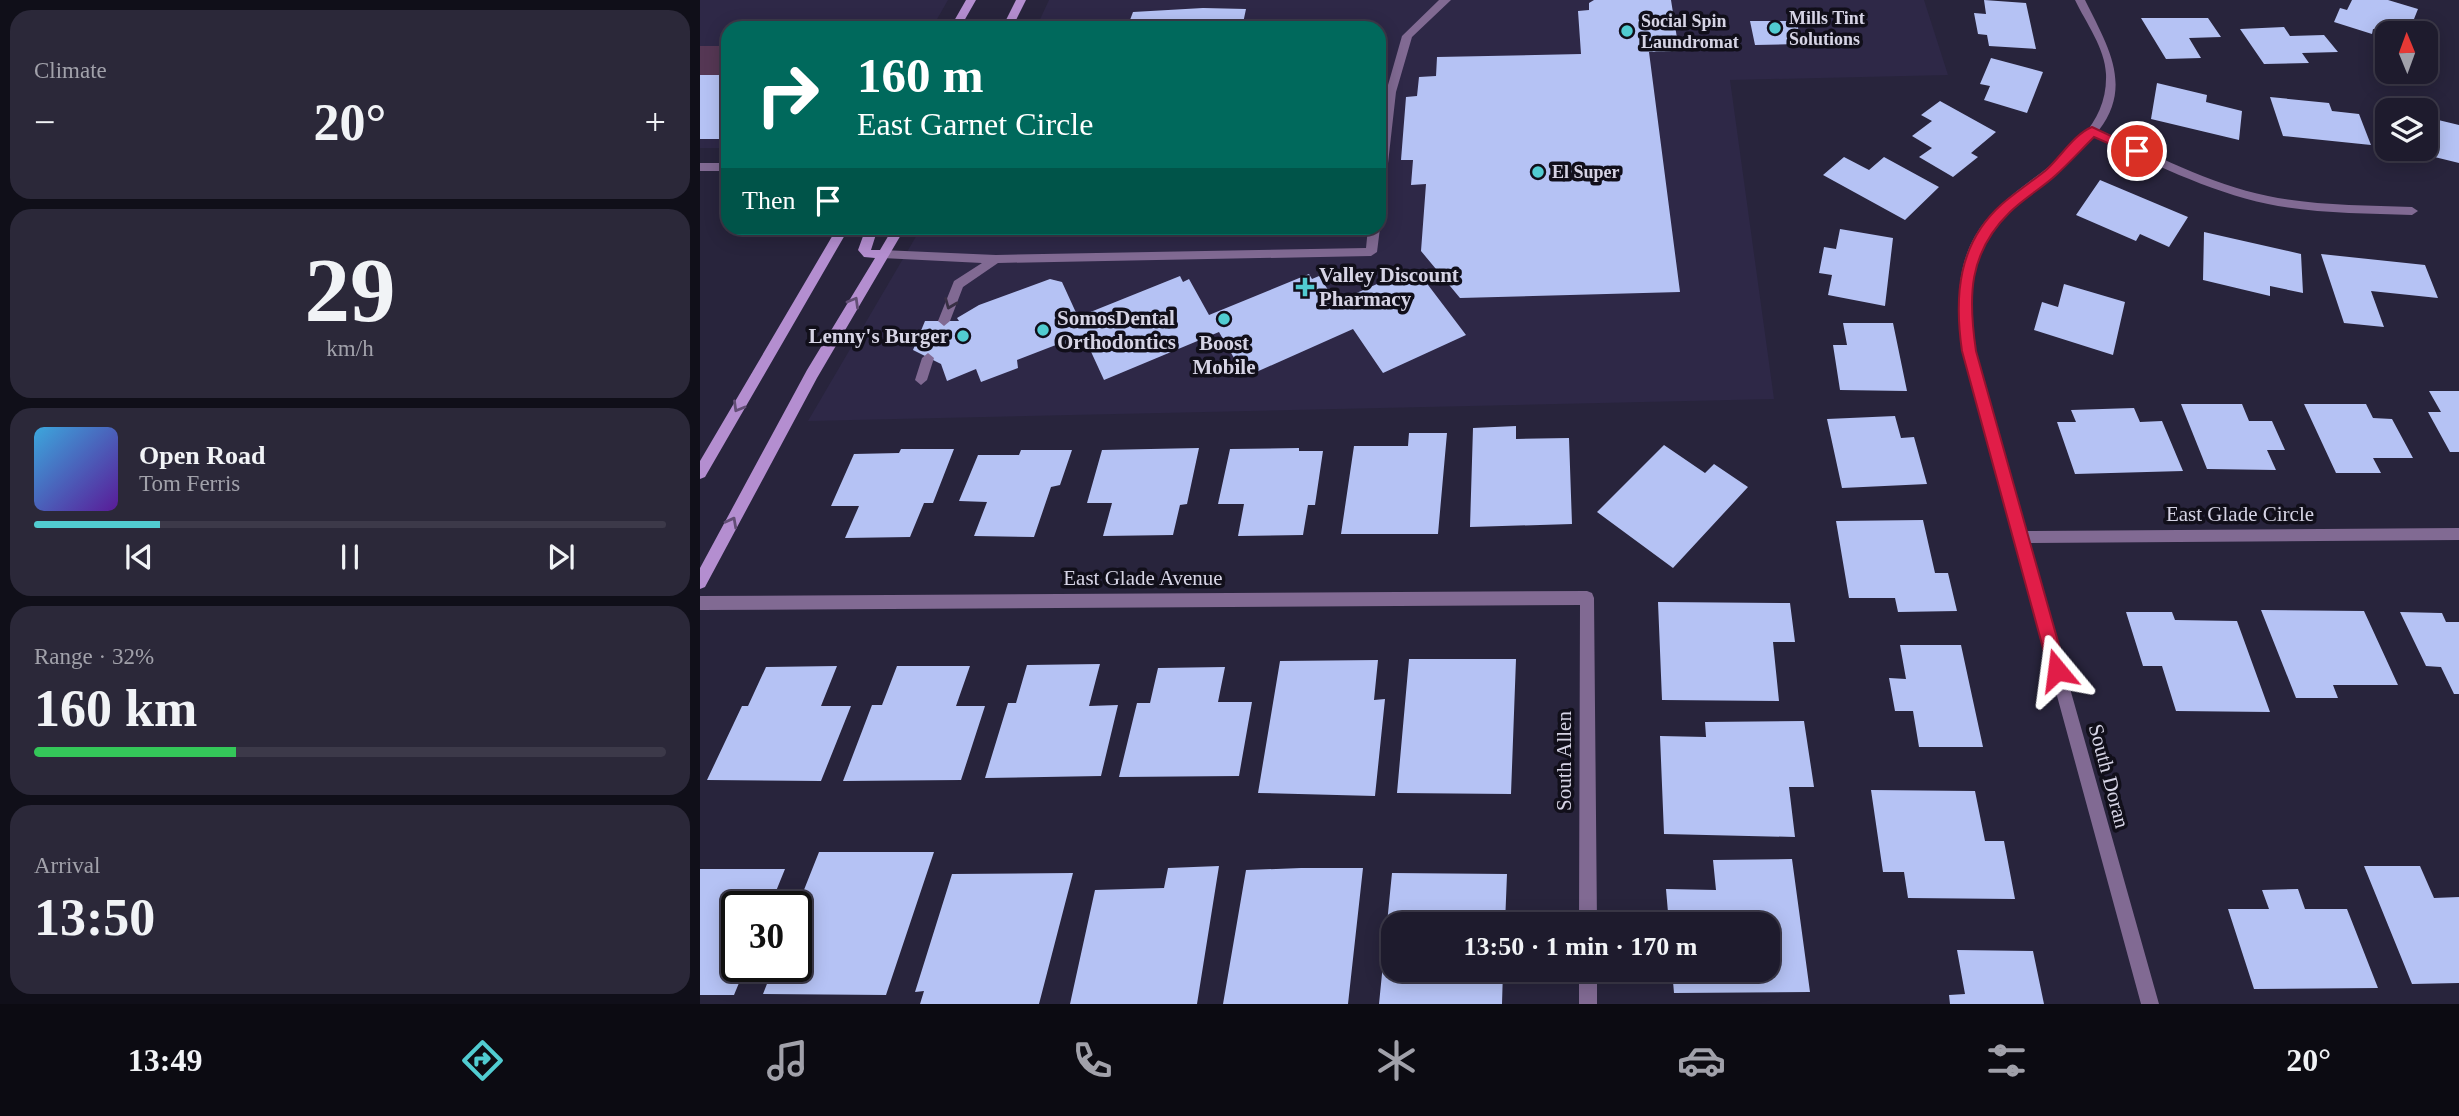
<!DOCTYPE html>
<html lang="en">
<head>
<meta charset="utf-8">
<style>
	body { margin:0; font-family:Georgia,serif; background:#2b2839; color:#f1f3f6; height:100vh; display:flex; flex-direction:column; font-size:26px; white-space:nowrap }
	* { box-sizing:border-box; margin:0 }
	p { font-size:23px; color:#a1a1aa }
	.icon { flex:none; width:38px; height:38px; fill:none; stroke:currentColor; stroke-width:2; stroke-linecap:round; stroke-linejoin:round }
	.map { position:relative; flex:1; overflow:hidden }
	.side { display:flex; flex-direction:column; gap:10px; padding:10px; background:#100f19; width:700px }
	.side>* { flex:none }
	.guide { position:absolute; left:21px; top:21px; width:665px; height:214px; border-radius:21px; box-shadow:0 4px 18px #0003,0 0 0 2px #3c3949; background:#00695c; color:#fff; overflow:hidden }
	.needle { width:46px; rotate:359deg }
	.controls { position:absolute; left:1675px; top:21px; display:grid; gap:14px }
	.controls a { display:grid; place-items:center; width:63px; height:63px; border-radius:14px; background:#1e1b2d; box-shadow:0 4px 18px #0003,0 0 0 2px #3c3949; font-size:35px }
	.speed { position:absolute; left:21px; top:891px; display:flex; gap:14px; font-size:35px; font-weight:700; text-align:center }
	.speed>* { display:grid; place-content:center; width:91px; height:91px; border-radius:50%; background:#1e1b2d; box-shadow:0 4px 18px #0003,0 0 0 2px #3c3949; line-height:1 }
	.speed .limit { border:4px solid #111; border-radius:10px; background:#fff; color:#111 }
	.pin { position:absolute; display:grid; place-items:center; width:60px; height:60px; color:#fff; margin:-30px; border:4px solid #fff; border-radius:50%; box-shadow:0 2px 7px #0007 }
	.me { position:absolute; width:77px; margin:-38px; rotate:344deg; stroke-linejoin:round; filter:drop-shadow(0 0 5px #0008) }
	.turn { display:flex; align-items:center; gap:24px; height:147px; padding:0 21px; font-size:32px }
	.turn .icon { width:91px; height:91px; stroke-width:2.5 }
	.turn b { display:block; font-size:49px; line-height:60px }
	.then { display:flex; align-items:center; height:66px; padding:0 21px; background:#0003; gap:14px; font-size:26px }
	.big { font-size:52px; font-weight:700; line-height:1.1 }
	.side .card { flex:1; display:flex; flex-direction:column; justify-content:center; gap:10px; min-width:0; padding:0 24px; border-radius:21px; background:#2b2839 }
	.side .dial { align-items:center; gap:0 }
	.dial b { font-size:91px; line-height:1 }
	.song { display:flex; align-items:center; gap:21px }
	.cover { width:84px; height:84px; border-radius:10px; background:linear-gradient(135deg,hsl(200 70% 55%),hsl(270 70% 35%)) }
	.played { height:7px; border-radius:4px; background:linear-gradient(90deg,#51ccd1 20%,#3c3949 20%) }
	.keys { display:flex; justify-content:space-around; direction:ltr }
	.heat { display:flex; justify-content:space-between; align-items:center; font-size:38px; direction:ltr }
	.charge { height:10px; border-radius:5px; background:linear-gradient(90deg,#34c759 32%,#3c3949 0) }
	.trip { position:absolute; left:681px; top:912px; width:399px; height:70px; border-radius:21px; background:#1e1b2d; box-shadow:0 4px 18px #0003,0 0 0 2px #3c3949; font-weight:700; line-height:70px; text-align:center }
	.dock { display:flex; height:112px; justify-content:space-around; align-items:center; background:#0c0b12; color:#a1a1aa }
	.dock .icon { width:49px; height:49px }
	.dock .active { color:#51ccd1 }
	.dock b { font-size:32px; color:#f1f3f6 }
	main { display:flex; flex:1; min-height:0 }
	.map>svg:first-child { display:block }
</style>
</head>
<body>
<main>
<section class="side">
<div class="card"><p>Climate</p>
<div class="heat"><a>−</a><b class="big">20°</b><a>+</a></div>
</div>
<div class="card dial"><b>29</b><p>km/h</p></div>
<div class="card">
<div class="song"><i class="cover"></i><div><b>Open Road</b><p>Tom Ferris</p></div></div>
<div class="played"></div>
<div class="keys"><svg class="icon" aria-label="previous" viewBox="0 0 24 24"><path d="M18 5L8 12l10 7zM5 5v14"/></svg><svg class="icon" aria-label="pause" viewBox="0 0 24 24"><path d="M8 5v14M16 5v14"/></svg><svg class="icon" aria-label="next" viewBox="0 0 24 24"><path d="M6 5l10 7-10 7zM19 5v14"/></svg></div>
</div>
<div class="card"><p>Range · 32%</p><b class="big">160 km</b><div class="charge"></div></div>
<div class="card"><p>Arrival</p><b class="big">13:50</b></div>
</section>
<div class="map">
<svg width="1759" height="1004" viewBox="0 0 1759 1004">
	<rect width="100%" height="100%" fill="#28243c"/>
	<!-- built -->
	<path fill="#2e2847" d="M0 0H248L232 28H28V148H0Z
		M349 0H1224L1248 75 1030 80 1074 399 108 421 221 228H679V28H336Z"/>
	<!-- green -->
	<path fill="#553754" d="M0 46H28V75H0Z"/>
	<!-- building -->
	<path fill="#b5c2f4" d="M894 0H971L979 51 949 52 980 292 760 298 721 251 726 184 711 185 713 160H701L706 97 717 96 719 77 736 76 737 57 881 54 878 11 889 10V3Z
		M1284 0 1326 3 1336 49 1289 46 1287 35 1278 34 1274 13 1286 14Z
		M1652 0H1688L1718 9 1712 24 1701 21 1697 33 1673 29 1672 34 1634 22 1640 8 1647 10Z
		M503 8 546 9 542 28H427L433 12Z
		M1441 18H1508L1521 37 1489 38 1501 58 1466 59Z
		M1050 21H1096L1100 35H1096L1098 44 1055 45Z
		M1584 27 1590 36 1624 35 1638 52 1602 53 1609 63 1564 64 1540 29Z
		M1291 58 1343 72 1327 113 1284 100 1290 86 1280 84Z
		M0 75H28V139H0Z
		M1457 83 1507 95 1506 102 1542 111 1539 140 1451 119Z
		M1570 97 1629 103 1632 111 1659 114 1671 145 1583 136Z
		M1240 101 1296 132 1271 153 1278 157 1253 177 1219 157 1232 148 1212 136 1232 121 1221 115Z
		M1730 118 1759 125V163L1706 150 1726 149V122L1730 124Z
		M1144 157 1169 170 1184 157 1239 187 1205 220 1123 175Z
		M1400 180 1488 217 1469 247 1440 234 1436 241 1376 215Z
		M1140 229 1193 238 1185 306 1128 295 1132 275 1119 273 1124 247 1136 249Z
		M1504 232 1601 254 1603 293 1570 286V296L1503 280Z
		M1621 254 1725 265 1738 298 1671 291 1684 327 1644 323Z
		M709 270 713 276 719 273 766 335 683 373 653 329 545 377 519 332 404 380 387 343 365 352 361 343 317 360 318 368 281 382 276 369 247 381 241 364 213 350 225 321H259L257 318 279 305 350 279 362 282 378 317 480 276 483 282 489 279 509 315 609 274 612 279 619 276 636 302Z
		M1364 284 1425 302 1413 355 1334 330 1342 302 1358 307Z
		M1143 323H1193L1207 391 1140 390 1133 345H1147Z
		M1729 391H1759V452H1750L1728 412H1741Z
		M1481 404H1542L1549 421H1572L1585 450H1567L1576 470 1507 469Z
		M1604 404H1666L1673 418 1692 419 1713 458H1673L1681 473H1636Z
		M1434 408 1440 422 1462 421 1483 471 1375 474 1357 422H1376L1371 410Z
		M1195 416 1201 438 1214 437 1227 484 1142 488 1127 419Z
		M816 426V439L869 438 872 524 770 527 773 428Z
		M709 433H747L738 534H641L654 446H708Z
		M964 445 1005 473 1014 464 1048 487 973 568 897 512Z
		M499 448 487 504 480 505 473 535 403 536 412 503H387L402 450Z
		M599 448V451H623L615 505H608L603 535 538 536 544 504H518L530 449Z
		M201 449H254L233 503H224L210 537 145 538 159 506H131L154 454 199 453Z
		M321 450H372L360 485 351 487 334 537 274 536 287 502 259 501 278 455H319Z
		M1223 520 1235 573H1248L1257 611 1198 612 1195 598H1149L1136 521Z
		M958 602 1090 603 1095 642H1073L1079 701 962 700Z
		M1561 610 1664 611 1698 685H1633L1638 698H1596Z
		M1426 612H1472L1475 620 1537 621 1570 712 1476 711 1462 666H1443Z
		M1700 612 1742 613 1746 622H1759V694H1754L1741 667 1726 666Z
		M1200 645H1261L1283 747H1219L1213 711H1195L1189 678 1206 679Z
		M709 659H816L811 794 697 793Z
		M678 660 674 700 685 699 675 796 558 793 580 661Z
		M400 664 389 706 418 705 401 776 285 778 308 703H316L327 665Z
		M137 666 121 706H151L121 781 7 780 42 706H48L66 667Z
		M197 666H270L256 706H285L261 780 143 781 172 705H182Z
		M525 667 518 702H552L539 776 419 777 437 703H450L458 668Z
		M1104 721 1114 787H1089L1095 837 964 834 960 736 1006 737 1005 722Z
		M1171 790 1275 791 1285 841H1304L1315 899 1208 898 1204 872H1183Z
		M119 852H234L186 995 63 994 74 966H96V910Z
		M1092 859 1110 992 974 993 972 970H1068V924H969L966 889 1016 890 1013 860Z
		M519 866 497 1004H370L395 890 464 888 468 868Z
		M1664 866H1720L1734 898 1759 897V983L1712 984Z
		M601 868H663L648 1004H523L546 870Z
		M0 869H85L70 906H37V966H46L34 995H0Z
		M373 873 339 1004H220L224 991 215 992 252 874Z
		M692 873 807 874 805 924H693V970H803L802 1004H679Z
		M1598 889 1605 909H1647L1678 988 1554 989 1528 909H1569L1562 890Z
		M1257 950 1333 951 1344 1004H1250L1249 995 1265 994Z"/>
	<g fill="none" stroke-linecap="round" stroke-linejoin="round">
		<!-- service -->
		<path fill="#816a93" fill-rule="evenodd" d="M739 0H751L712 37 696 92 685 190 679 194V146L686 92 702 36Z
			M0 163H28V171H0Z
			M679 227 680 228 677 252 671 256 298 263 263 287 250 321 244 326 238 321 254 281 282 263 182 258 176 254 182 250 296 255 666 248 668 228Z
			M228 353 234 358 227 380 221 385 215 380 222 358Z"/>
		<!-- minor -->
		<path fill="#816a93" fill-rule="evenodd" d="M1375 0H1385C1406 43 1434 85 1399 130 1454 154 1509 184 1568 196 1615 206 1664 205 1712 207L1718 211 1712 215C1664 213 1615 214 1568 204 1507 191 1450 162 1394 136 1366 169 1325 189 1298 222 1250 280 1277 358 1295 422 1306 458 1316 494 1326 531L1759 528V540L1329 543 1459 1004H1441L1263 351C1257 312 1255 271 1275 236 1309 176 1409 154 1406 74 1405 48 1386 23 1375 0Z
			M887 591 892 593 894 598 897 924H879L880 605 0 610V596Z
			M879 970H897V1004H879Z"/>
		<!-- secondary -->
		<path fill="#b48ed0" fill-rule="evenodd" d="M266 0H276L260 28H250Z
			M316 0H326L312 28H302Z
			M137 228H149L5 477 0 479V461Z
			M166 228H178L171 250H180L193 228H205L117 378 5 587 0 589V568L107 370 175 258 164 257 158 250Z"/>
	</g>
	<!-- one-way arrows -->
	<defs><path id="oneway-chevron" d="M-2-3.5L2.5 0L-2 3.5" fill="none" stroke-width="1.6" stroke-linecap="round" stroke-linejoin="round" transform="scale(1.75)"/></defs>
	<g stroke="#624e75">
		<use href="#oneway-chevron" transform="translate(154 302) rotate(-60)"/>
		<use href="#oneway-chevron" transform="translate(38 407) rotate(120)"/>
		<use href="#oneway-chevron" transform="translate(32 522) rotate(-62)"/>
	</g>
	<use stroke="#382f44" href="#oneway-chevron" transform="translate(250 304) rotate(112)"/>
	<!-- route -->
	<path fill="#e11d48" stroke="#92132f" stroke-width="2" d="M1392 127 1443 151 1442 154H1433L1394 137C1381 150 1369 163 1356 175 1342 188 1324 198 1310 212 1268 253 1268 297 1276 351L1366 670 1364 675 1357 678 1351 675 1349 670 1262 351C1254 296 1258 243 1302 204 1316 192 1331 182 1345 171 1360 158 1374 134 1392 127Z"/>
	<!-- markers -->
	<g fill="#51ccd1" stroke="#110f1a" stroke-width="2.5">
		<circle cx="1075" cy="28" r="7"/>
		<circle cx="927" cy="31" r="7"/>
		<circle cx="838" cy="172" r="7"/>
		<path d="M601.5 276.5h7v7h7v7h-7v7h-7v-7h-7v-7h7z"/>
		<circle cx="524" cy="319" r="7"/>
		<circle cx="343" cy="330" r="7"/>
		<circle cx="263" cy="336" r="7"/>
	</g>
	<g text-anchor="middle" stroke-width="7" stroke-linejoin="round" paint-order="stroke">
		<!-- far-poi labels -->
		<g font-size="18" font-weight="bold" fill="#d6d4e5" stroke="#110f1a" text-anchor="start">
			<text x="1089" y="24">Mills Tint<tspan x="1089" dy="21">Solutions</tspan></text>
			<text x="941" y="27">Social Spin<tspan x="941" dy="21">Laundromat</tspan></text>
			<text x="852" y="178">El Super</text>
		</g>
		<!-- poi labels -->
		<g font-size="21" font-weight="bold" fill="#d6d4e5" stroke="#110f1a" text-anchor="start">
			<text x="619" y="282">Valley Discount<tspan x="619" dy="24">Pharmacy</tspan></text>
			<text x="357" y="325">SomosDental<tspan x="357" dy="24">Orthodontics</tspan></text>
			<text x="249" y="343" text-anchor="end">Lenny's Burger</text>
			<text x="524" y="350" text-anchor="middle">Boost<tspan x="524" dy="24">Mobile</tspan></text>
		</g>
		<!-- street labels -->
		<g font-size="21" fill="#d6d4e5" stroke="#110f1a">
			<text x="1540" y="521">East Glade Circle</text>
			<text x="443" y="585">East Glade Avenue</text>
			<text transform="translate(864 761) rotate(-90)" y="7">South Allen</text>
			<text transform="translate(1409 776) rotate(75)" y="7">South Doran</text>
		</g>
	</g>
</svg>
<div class="controls">
<a><svg class="needle" viewBox="-14 -14 28 28"><path d="M0-13l5 13h-10z" fill="#e53935"/><path d="M0 13l5-13h-10z" fill="#a1a1aa"/></svg></a>
<a><svg class="icon" aria-label="layers" viewBox="0 0 24 24"><path d="M12 4l9 5-9 5-9-5zM3 14l9 5 9-5"/></svg></a>
</div>
<div class="speed"><div class="limit">30</div></div>
<div class="pin" style="left:1437px;top:151px;background:#d93025"><svg class="icon" aria-label="arrive" viewBox="0 0 24 24"><path d="M6 21V4h12l-3 4 3 4H6"/></svg></div>
<svg class="me" style="left:1357px;top:670px" viewBox="-20 -20 40 40"><path d="M0-17L14 15 0 8-14 15z" fill="#e11d48" stroke="#fff" stroke-width="4"/></svg>
<div class="trip">13:50 · 1 min · 170 m</div>
<div class="guide">
<div class="turn"><svg class="icon" aria-label="right" viewBox="0 0 24 24"><path d="M7 20v-9h11M14 6l5 5-5 5"/></svg><div><b>160 m</b>East Garnet Circle</div></div>
<div class="then">Then<svg class="icon" aria-label="arrive" viewBox="0 0 24 24"><path d="M6 21V4h12l-3 4 3 4H6"/></svg></div>
</div>
</div>
</main>
<nav class="dock">
<b>13:49</b>
<svg class="icon active" aria-label="directions" viewBox="0 0 24 24"><path d="M12 3l9 9-9 9-9-9zM9 14v-3h6M13 9l2 2-2 2"/></svg>
<svg class="icon" aria-label="music" viewBox="0 0 24 24"><path d="M9 18V5l10-2v13"/><circle cx="6" cy="18" r="3"/><circle cx="16" cy="16" r="3"/></svg>
<svg class="icon" aria-label="phone" viewBox="0 0 24 24"><path d="M5 4h4l2 5-3 2q2 4 5 5l2-3 5 2v4C11 20 4 13 5 4z"/></svg>
<svg class="icon" aria-label="climate" viewBox="0 0 24 24"><path d="M12 3v18M4 7l16 10M4 17L20 7"/></svg>
<svg class="icon" aria-label="car" viewBox="0 0 24 24"><path d="M5 17H2v-5l4-1 3-4h7l3 4 3 1v5h-3M9 17h6M6 11h13"/><circle cx="7" cy="17" r="2"/><circle cx="17" cy="17" r="2"/></svg>
<svg class="icon" aria-label="filters" viewBox="0 0 24 24"><path d="M4 7h16M4 17h16"/><circle cx="9" cy="7" r="2"/><circle cx="15" cy="17" r="2"/></svg>
<b>20°</b>
</nav>
</body>
</html>
